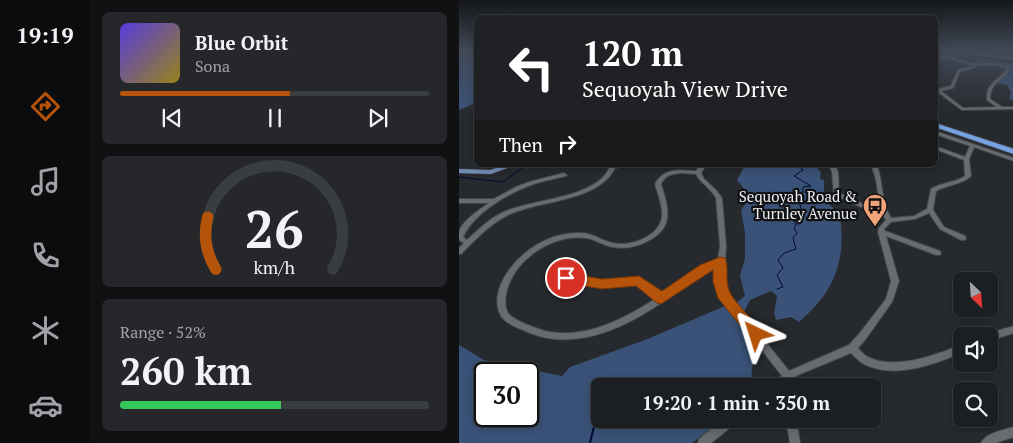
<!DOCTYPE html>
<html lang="en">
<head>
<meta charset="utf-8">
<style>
	body { margin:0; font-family:"PT Serif",serif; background:#25272a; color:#f1f3f6; height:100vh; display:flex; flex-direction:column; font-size:19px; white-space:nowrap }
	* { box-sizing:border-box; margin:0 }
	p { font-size:16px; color:#a0a2a5 }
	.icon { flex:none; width:28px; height:28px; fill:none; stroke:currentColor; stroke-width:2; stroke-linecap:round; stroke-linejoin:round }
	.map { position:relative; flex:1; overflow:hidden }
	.panel { display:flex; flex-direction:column; gap:12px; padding:12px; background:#0f1113; width:369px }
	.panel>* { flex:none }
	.top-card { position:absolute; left:15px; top:15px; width:464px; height:152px; border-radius:8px; box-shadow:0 2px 8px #0003,0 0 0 1px #3a3d40; background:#202124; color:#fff; overflow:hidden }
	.needle { width:32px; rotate:155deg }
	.fabs { position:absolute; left:494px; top:272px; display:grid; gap:10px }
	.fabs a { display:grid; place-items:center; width:45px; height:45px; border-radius:8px; background:#1c1f22; box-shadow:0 2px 8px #0003,0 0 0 1px #3a3d40; font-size:25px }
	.speed { position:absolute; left:15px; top:362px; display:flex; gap:10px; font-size:25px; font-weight:700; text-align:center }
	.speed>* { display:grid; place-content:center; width:65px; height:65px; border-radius:50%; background:#1c1f22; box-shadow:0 2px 8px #0003,0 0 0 1px #3a3d40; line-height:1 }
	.speed .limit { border:2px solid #111; border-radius:8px; background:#fff; color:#111 }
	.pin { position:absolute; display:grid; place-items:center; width:42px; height:42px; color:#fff; margin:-21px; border:2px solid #fff; border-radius:50%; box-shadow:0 1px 5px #0007 }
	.me { position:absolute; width:55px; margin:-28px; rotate:319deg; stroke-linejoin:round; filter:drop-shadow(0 0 4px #0008) }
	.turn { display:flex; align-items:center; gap:18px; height:105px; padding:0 25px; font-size:22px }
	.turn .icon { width:65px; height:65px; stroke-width:2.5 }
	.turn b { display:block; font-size:35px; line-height:42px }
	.then { display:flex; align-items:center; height:48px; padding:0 25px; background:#0003; gap:10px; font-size:19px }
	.big { font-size:38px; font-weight:700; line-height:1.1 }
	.panel .widget { flex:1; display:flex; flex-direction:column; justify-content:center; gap:8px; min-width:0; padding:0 18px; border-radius:8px; background:#25272a }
	.panel .dial { align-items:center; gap:0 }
	.dial svg { height:130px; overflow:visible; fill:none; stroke:#3a3d40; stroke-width:7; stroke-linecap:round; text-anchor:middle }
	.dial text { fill:#f1f3f6; stroke:none }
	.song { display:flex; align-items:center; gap:15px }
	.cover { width:60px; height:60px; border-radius:8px; background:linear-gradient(135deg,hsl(250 70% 55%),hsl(50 70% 35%)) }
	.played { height:5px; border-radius:2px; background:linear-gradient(90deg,#b45309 55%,#3a3d40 55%) }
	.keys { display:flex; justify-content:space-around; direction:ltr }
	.charge { height:8px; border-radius:4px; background:linear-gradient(90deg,#34c759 52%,#3a3d40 0) }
	.trip { position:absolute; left:132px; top:378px; width:290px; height:50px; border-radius:8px; background:#1c1f22; box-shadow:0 2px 8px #0003,0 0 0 1px #3a3d40; font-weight:700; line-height:50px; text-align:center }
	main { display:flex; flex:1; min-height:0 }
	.dock { display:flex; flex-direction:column; width:90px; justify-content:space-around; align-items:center; background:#0b0c0e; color:#a0a2a5 }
	.dock .icon { width:35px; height:35px }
	.dock .on { color:#b45309 }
	.dock b { font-size:22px; color:#f1f3f6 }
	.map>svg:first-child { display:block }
</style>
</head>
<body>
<main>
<nav class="dock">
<b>19:19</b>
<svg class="icon on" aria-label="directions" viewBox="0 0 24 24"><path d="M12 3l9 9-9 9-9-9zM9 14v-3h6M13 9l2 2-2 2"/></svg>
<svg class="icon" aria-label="music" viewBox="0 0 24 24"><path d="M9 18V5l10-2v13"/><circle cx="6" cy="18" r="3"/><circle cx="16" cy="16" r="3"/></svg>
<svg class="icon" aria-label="phone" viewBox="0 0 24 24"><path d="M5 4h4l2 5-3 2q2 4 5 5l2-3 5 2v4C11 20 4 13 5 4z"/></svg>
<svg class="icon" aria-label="climate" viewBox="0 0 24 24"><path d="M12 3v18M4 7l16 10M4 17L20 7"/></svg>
<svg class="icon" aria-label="car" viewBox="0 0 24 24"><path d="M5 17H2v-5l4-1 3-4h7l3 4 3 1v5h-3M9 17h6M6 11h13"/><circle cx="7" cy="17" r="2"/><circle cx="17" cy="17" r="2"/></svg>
</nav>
<section class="panel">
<div class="widget">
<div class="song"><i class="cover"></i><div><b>Blue Orbit</b><p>Sona</p></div></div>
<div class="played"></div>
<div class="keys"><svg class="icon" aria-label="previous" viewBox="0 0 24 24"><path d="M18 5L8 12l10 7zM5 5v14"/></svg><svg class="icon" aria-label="pause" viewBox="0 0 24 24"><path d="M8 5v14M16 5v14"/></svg><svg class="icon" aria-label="next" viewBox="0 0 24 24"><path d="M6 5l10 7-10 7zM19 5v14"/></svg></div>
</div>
<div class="widget dial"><svg viewBox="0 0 100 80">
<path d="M14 69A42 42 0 1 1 86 69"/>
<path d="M14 69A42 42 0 0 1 9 37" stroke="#b45309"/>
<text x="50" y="56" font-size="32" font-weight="700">26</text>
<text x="50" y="72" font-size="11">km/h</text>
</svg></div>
<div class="widget"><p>Range · 52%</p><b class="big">260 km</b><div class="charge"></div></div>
</section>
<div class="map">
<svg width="555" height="443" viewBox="0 0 555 443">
	<rect width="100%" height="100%" fill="#26292d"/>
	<!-- green -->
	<path fill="#3a5277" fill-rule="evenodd" d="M0 51H18L17 103 0 110Z
		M520 58 554 64V100L550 99 552 93 548 85 537 83 540 79 551 73V68L541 64 517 63Z
		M286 165H355L362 172 361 179 365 180V192L359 193V198L365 199 381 215C387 262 376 291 340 322L332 317 317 320 315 313 318 296 312 291 291 300 285 312 277 303 286 296 281 276 286 258V233L282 210 287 203 285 189 278 180Z
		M266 306 299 345 293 368 292 386H141V419H264L233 443H0V345L25 360 103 376 111 367 186 340ZM26 374H69V416H26Z"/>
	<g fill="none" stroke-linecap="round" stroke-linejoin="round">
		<!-- stream-far1 -->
		<path stroke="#000a30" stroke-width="1" d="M0 177 44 182 67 165
			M318 289 324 287 318 275 324 268 319 260 325 253 337 249 334 238 338 233 335 228 337 225 335 220 343 215 340 199 344 193V187L352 186 335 176 344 170 338 165"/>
		<!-- stream -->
		<path stroke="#000a30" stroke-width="2" d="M131 443 138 414"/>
		<defs>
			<path id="minor" d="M494 51H502L555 58V60Z
				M476 53 511 63H538L551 68C546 82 532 79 531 99L543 107H555V109L503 110 476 90V87L479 89 492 86 499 70 517 65V67L501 72 494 88 482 91 504 108 538 107 528 100C526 83 539 81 548 69L538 65H511L487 58 476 62V60L484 57 476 55Z
				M476 131 555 158V161L515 147 510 159 512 176 511 177C501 185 488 185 477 191L474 210 485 227 506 236 507 238 506 240H502L481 229 470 213 456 219 432 222 425 229 426 231 481 251 482 253 481 255H477L427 236 440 281 433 302 406 340 399 348C402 352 406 356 411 358 431 367 461 360 480 353 488 351 495 347 502 345V353C474 365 433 380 403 363 399 360 395 356 392 353L339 375 323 386H311L313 383 323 376 261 296 257 282 259 265C237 277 217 293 196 307 159 331 114 350 71 333 62 329 48 325 42 316 34 302 40 285 48 273 63 250 91 233 118 233 134 232 140 240 154 243 171 247 200 237 203 217 204 206 199 195 196 184 205 167 221 170 237 171L241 165H247L242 173 245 179 257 190 263 198 267 246 265 282 268 293 330 371 390 345 400 334 427 299 432 281 419 232 420 228 427 220 422 212 402 207 375 195 373 172 370 165H376L379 172 380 193 406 205 421 208 417 179 412 165H418C424 182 422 202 432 218L455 216 468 209 472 189C483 182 496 183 506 176L505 160 476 149V146L506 157 511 146 476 134ZM222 173 237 174C242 184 252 188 257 198L261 246 259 259 237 271 202 295 183 279 180 278 143 281 107 275 104 276 103 278 104 280 107 281 143 287 179 284 196 299C165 319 125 340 86 331 77 328 55 321 49 313 44 305 47 292 50 284 61 256 96 234 126 238 133 238 138 242 144 244 161 251 179 248 194 238 216 224 208 204 202 184 206 175 213 174 222 173Z
				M152 165H168L167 166 156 168C154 171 152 175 149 178 126 202 79 201 49 215 31 224 17 239 2 254H0V248L5 243 0 240C0 239 0 233 0 232 3 221 21 209 30 203H0V199H35L57 187 70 182 105 173 108 175 107 176C95 179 83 181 72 185 48 194 15 213 4 237L8 240C20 229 31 218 45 212 74 199 126 199 146 175 149 172 150 168 152 165Z
				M555 326V333L530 341V336H526L527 334Z
				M265 419H278L277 423 252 443H239L240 439Z
				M323 419H333L339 430 341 443H331L329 431Z
				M555 427V437L542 441 537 443H522C527 433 544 430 555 427Z"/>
			<path id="major" d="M47 165H56L32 174 0 173V169L31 170Z"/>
			<path id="highway" d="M476 123 555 149V154L476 127Z"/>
		</defs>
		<!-- minor casing -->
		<use href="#minor" stroke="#44474a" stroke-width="2"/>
		<!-- major casing -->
		<use href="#major" stroke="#44474a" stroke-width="1"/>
		<!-- highway casing -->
		<use href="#highway" stroke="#44474a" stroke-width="2"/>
		<!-- minor -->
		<use href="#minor" fill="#686b70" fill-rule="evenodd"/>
		<!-- major -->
		<use href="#major" fill="#718cb6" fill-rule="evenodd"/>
		<!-- highway -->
		<use href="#highway" fill="#77a2e4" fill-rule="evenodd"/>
	</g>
	<!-- sky -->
	<linearGradient id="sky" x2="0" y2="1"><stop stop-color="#151719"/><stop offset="0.45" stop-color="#414957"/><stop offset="1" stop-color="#414957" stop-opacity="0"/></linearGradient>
	<rect width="555" height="113" fill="url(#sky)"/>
	<!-- route -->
	<path fill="#b45309" stroke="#753606" d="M261 257 266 258C270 267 266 279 270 290 274 302 294 319 303 330L305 334 303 339 297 341 292 339 259 298 254 282V270L202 304 198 303 177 286 143 289 107 283 102 281 100 278 102 274 107 273 143 279 180 276 203 291 241 265Z"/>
	<!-- icons -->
	<defs>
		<symbol id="bus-pin" viewBox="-11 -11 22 30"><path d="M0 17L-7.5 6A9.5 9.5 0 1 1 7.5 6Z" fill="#f0a279" stroke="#101113"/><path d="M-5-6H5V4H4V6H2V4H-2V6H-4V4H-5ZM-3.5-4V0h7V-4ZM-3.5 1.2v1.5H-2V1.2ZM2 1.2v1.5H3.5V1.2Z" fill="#111"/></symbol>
	</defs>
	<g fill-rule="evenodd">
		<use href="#bus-pin" x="402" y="192" width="28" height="38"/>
	</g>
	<g text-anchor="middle" stroke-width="4.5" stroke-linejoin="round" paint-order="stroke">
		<!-- poi labels -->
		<g font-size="15" fill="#edeff2" stroke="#101113" text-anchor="end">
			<text x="398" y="202">Sequoyah Road &amp;<tspan x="398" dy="17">Turnley Avenue</tspan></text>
		</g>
	</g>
</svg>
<div class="fabs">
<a><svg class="needle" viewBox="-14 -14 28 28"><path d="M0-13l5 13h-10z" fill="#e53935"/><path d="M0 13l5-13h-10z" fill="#a0a2a5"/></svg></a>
<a><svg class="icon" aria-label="sound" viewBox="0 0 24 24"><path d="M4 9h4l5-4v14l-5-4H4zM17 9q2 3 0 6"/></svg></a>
<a><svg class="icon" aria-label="search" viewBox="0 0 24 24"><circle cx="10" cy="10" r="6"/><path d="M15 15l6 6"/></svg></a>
</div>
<div class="speed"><div class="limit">30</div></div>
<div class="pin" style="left:107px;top:278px;background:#d93025"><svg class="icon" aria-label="arrive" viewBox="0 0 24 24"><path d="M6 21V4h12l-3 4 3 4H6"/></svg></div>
<svg class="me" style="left:297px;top:334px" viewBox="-20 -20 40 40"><path d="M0-17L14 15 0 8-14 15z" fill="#b45309" stroke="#fff" stroke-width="4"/></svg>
<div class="trip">19:20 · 1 min · 350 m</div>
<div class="top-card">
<div class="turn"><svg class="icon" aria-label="left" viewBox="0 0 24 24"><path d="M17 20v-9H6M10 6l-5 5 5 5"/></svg><div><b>120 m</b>Sequoyah View Drive</div></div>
<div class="then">Then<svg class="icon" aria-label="right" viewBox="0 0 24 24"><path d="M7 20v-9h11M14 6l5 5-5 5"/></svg></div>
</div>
</div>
</main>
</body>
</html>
